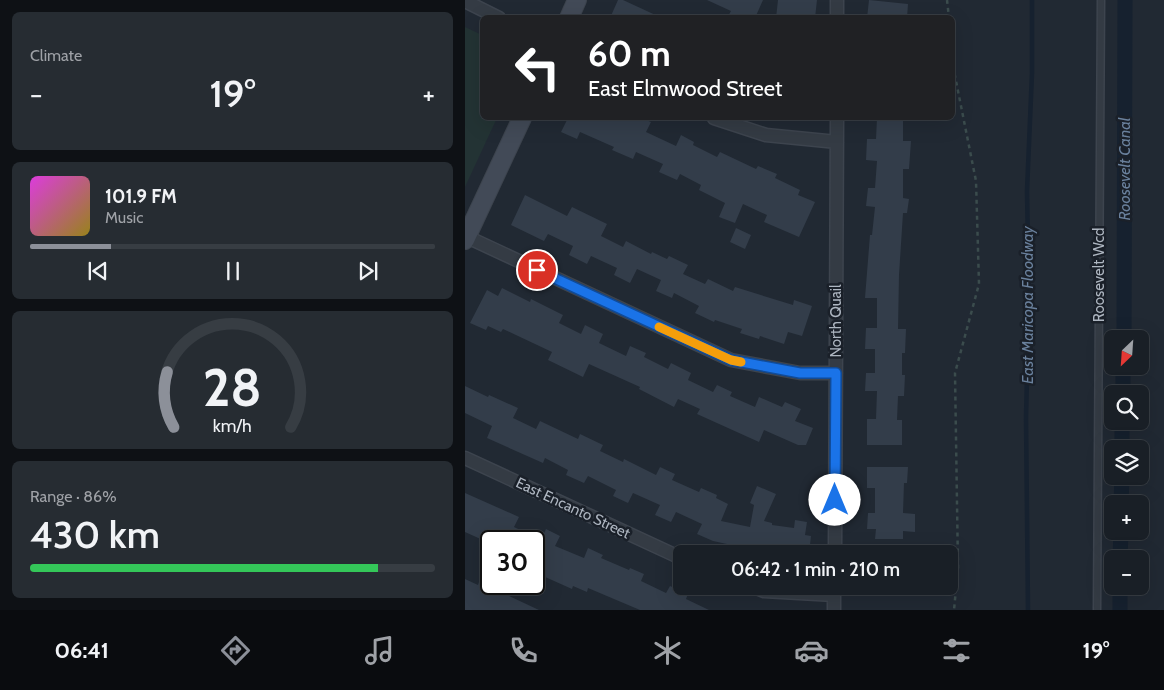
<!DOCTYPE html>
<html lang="en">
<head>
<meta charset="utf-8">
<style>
	body { margin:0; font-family:Cabin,sans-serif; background:#262c32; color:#f1f3f6; height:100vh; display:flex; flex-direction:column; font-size:19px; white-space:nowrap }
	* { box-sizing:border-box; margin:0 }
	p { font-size:16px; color:#9fa2a7 }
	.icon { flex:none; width:28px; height:28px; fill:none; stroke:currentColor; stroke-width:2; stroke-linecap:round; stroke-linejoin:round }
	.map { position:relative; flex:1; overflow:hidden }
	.drawer { display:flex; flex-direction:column; gap:12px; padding:12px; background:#0e1115; width:465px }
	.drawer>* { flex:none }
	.banner { position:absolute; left:15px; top:15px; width:475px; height:105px; border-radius:8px; box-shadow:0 5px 20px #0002,0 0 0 1px #373d43; background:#202124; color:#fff; overflow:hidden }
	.needle { width:32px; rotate:205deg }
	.buttons { position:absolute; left:639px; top:330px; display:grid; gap:10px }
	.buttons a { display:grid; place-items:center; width:45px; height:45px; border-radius:8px; background:#191f26; box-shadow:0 5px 20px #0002,0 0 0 1px #373d43; font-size:25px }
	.speed { position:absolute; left:15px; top:530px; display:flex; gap:10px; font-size:25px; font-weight:700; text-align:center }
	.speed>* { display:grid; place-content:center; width:65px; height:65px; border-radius:50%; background:#191f26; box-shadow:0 5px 20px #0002,0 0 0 1px #373d43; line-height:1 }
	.speed .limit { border:2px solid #111; border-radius:8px; background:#fff; color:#111 }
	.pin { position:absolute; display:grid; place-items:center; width:42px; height:42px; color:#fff; margin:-21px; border:2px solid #fff; border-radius:50%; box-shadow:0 1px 5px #0007 }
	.me { position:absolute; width:55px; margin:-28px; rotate:0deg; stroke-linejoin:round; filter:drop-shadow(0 0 4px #0008) }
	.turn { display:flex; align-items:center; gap:18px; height:105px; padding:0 25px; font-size:22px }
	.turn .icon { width:65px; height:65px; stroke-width:2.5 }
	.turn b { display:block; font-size:35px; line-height:42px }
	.big { font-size:38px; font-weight:600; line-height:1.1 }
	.drawer .widget { flex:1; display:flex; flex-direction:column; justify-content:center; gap:8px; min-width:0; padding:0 18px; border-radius:8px; background:#262c32 }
	.drawer .dial { align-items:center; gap:0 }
	.dial svg { height:130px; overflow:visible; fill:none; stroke:#373d43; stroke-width:7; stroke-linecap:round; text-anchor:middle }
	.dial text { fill:#f1f3f6; stroke:none }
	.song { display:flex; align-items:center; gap:15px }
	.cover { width:60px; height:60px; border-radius:8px; background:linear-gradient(135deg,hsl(300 70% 55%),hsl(50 70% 35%)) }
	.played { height:5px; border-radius:2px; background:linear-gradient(90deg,#8c9099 20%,#373d43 20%) }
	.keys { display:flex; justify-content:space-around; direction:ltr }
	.heat { display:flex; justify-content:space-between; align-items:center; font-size:28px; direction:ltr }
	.charge { height:8px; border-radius:4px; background:linear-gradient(90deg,#34c759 86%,#373d43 0) }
	.trip { position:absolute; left:208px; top:545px; width:285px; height:50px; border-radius:8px; background:#191f26; box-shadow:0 5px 20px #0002,0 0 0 1px #373d43; font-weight:600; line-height:50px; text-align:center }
	.tab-bar { display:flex; height:80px; justify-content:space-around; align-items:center; background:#0a0c0f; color:#9fa2a7 }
	.tab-bar .icon { width:35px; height:35px }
	.tab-bar .selected { color:#8c9099 }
	.tab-bar b { font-size:22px; color:#f1f3f6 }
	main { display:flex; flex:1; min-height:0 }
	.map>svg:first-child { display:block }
</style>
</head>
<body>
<main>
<section class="drawer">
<div class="widget"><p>Climate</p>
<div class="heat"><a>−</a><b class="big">19°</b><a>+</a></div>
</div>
<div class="widget">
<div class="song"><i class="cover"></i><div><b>101.9 FM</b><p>Music</p></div></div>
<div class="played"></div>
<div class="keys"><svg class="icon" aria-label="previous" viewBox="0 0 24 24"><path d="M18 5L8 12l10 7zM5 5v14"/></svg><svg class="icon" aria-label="pause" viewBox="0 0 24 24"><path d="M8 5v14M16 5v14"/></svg><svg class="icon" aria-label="next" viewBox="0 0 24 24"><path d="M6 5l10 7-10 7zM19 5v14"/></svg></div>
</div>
<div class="widget dial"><svg viewBox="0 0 100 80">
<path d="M14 69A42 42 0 1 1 86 69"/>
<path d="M14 69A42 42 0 0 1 10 35" stroke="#8c9099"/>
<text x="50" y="56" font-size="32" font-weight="700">28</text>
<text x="50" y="72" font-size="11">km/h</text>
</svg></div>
<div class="widget"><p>Range · 86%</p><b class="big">430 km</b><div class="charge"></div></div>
</section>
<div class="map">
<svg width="699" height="610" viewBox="0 0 699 610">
	<rect width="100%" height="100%" fill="#212933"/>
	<!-- green -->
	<path fill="#233334" d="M0 27 17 35 18 118H32L0 187Z"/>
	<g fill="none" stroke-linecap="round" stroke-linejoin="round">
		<!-- stream -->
		<path stroke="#16212f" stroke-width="4.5" d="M563 610 561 417 564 300 562 191 567 73V0"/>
		<!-- canal -->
		<path stroke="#16212f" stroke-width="15" d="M659 339 660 0
			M658 394V366
			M657 449V421
			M656 504 657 476
			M655 559 656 531
			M655 610V586"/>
	</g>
	<!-- building -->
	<path fill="#333d4a" d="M153 0H158L197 18H145Z
		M242 0H298L290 18H262L266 11Z
		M313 0H352L350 18H311Z
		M404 0 443 4 442 18H402Z
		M103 118H176L186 122 181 132 211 146 216 135 229 142 228 145 252 157 255 152 291 169 293 166 312 174 310 178 335 190 333 195 350 202 334 237 299 222 302 215 278 204 270 223 254 217 260 203 234 190 236 185 215 174 212 180 194 172 198 164 171 152 168 159 147 150 149 147 115 132 112 139 96 132Z
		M412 118H438V141H446L444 169H438V198L444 199 442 213H438L434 275 433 329H441L440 353H437V375H440L439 396H433L432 420H437V445H402V419H411L412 391H400L401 373H410V349H400L401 328H412V298H400L405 235H407L410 207 401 206 403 188H410L412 161 401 160 402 139H411Z
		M60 195 102 216 107 207 142 224 136 236 158 247 161 241 186 254 187 252 202 259 204 256 223 265 218 274 240 284 243 279 268 291 270 287 328 305 329 300 347 306 337 336 323 332 319 344 295 336 294 339 275 333 277 329 250 320 249 322 230 313 234 306 209 293 207 298 191 291 196 280 172 269 165 283 149 275 152 268 126 256 122 264 104 255 108 246 83 234 79 241 46 225Z
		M271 228 286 235 280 249 265 242Z
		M37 288 65 302 66 299 98 315 94 323 116 334 120 325 138 334 134 343 161 356 165 346 181 353 179 357 203 369 206 363 226 373 223 380 248 392 252 385 267 392 265 396 290 407 294 397 317 407 320 402 336 409 330 421 348 428 341 445H333L299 430 294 442 232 414 235 409 213 399 209 407 174 389 175 387 124 364 118 377 83 360 87 352 38 329 36 332 23 326 21 330 5 323 22 290 33 296Z
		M0 386 23 397 24 395 53 408 48 418 71 429 75 421 113 439 115 434 138 445 135 451 158 462 159 459 191 475 195 467 210 474 207 480 234 492 236 488 252 495 251 498 263 504 256 521 285 527 289 505 285 503 292 486 311 494 299 521 307 523V525L329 528 330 520 342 522 340 535 346 536 344 554H284L285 549 248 541 232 534 237 524 211 512 206 522 190 515 195 505 168 493 163 503 148 496 151 490 123 476 119 483 101 475 103 470 80 458 78 463 22 438 27 426 0 413Z
		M402 467H443L442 483H439L438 513 450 514V532L438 531V539H410L411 529H402L403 513H410V488H402Z
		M0 493 54 517 49 527 76 540 81 529 95 536 90 546 119 558 123 548 138 555 136 558 164 570 165 568 179 574 176 581 201 593 205 586 223 594 221 599 244 610H175L123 588 122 592 108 586 107 589 69 572V541H20L0 532Z
		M0 579 13 585 14 582 74 610H0Z"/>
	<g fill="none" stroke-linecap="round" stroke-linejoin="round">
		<defs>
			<path id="lane" d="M632 610 636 0"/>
			<path id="street" d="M372 0V18
				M0 1 34 18
				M249 118 301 135 372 142
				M0 236 266 360 335 373H371
				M0 458 216 558
				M370 554 372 118
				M287 586 299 591 369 595
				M369 610V586"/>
			<path id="secondary" d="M104 18 112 0
				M0 240 57 118"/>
		</defs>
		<!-- lane casing -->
		<use href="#lane" stroke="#3d444e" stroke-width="9"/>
		<!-- street casing -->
		<use href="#street" stroke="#3d444e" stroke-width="15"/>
		<!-- secondary casing -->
		<use href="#secondary" stroke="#3d444e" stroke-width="20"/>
		<!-- path -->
		<path stroke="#3b4c4d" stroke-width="2.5" stroke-dasharray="4 4" stroke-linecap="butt" d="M482 0 484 18
			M488 66 511 181 514 284 490 373 493 568 489 610"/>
		<!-- lane -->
		<use href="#lane" stroke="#343b44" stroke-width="6"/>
		<!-- street -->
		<use href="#street" stroke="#343b44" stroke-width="12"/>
		<!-- secondary -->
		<use href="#secondary" stroke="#424a57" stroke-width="18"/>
	</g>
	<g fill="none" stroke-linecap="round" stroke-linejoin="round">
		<defs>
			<path id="route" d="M72 270 266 360 335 373H371L370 500"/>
		</defs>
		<!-- route casing -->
		<use href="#route" stroke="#114b97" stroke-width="12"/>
		<!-- route -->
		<use href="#route" stroke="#1a73e8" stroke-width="9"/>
		<!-- slow -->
		<path stroke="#f59e0b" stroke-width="9" d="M194 327 266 360 276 362"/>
	</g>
	<g text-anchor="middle" stroke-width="5" stroke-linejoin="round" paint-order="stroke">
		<!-- street labels -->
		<g font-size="15" fill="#aeb6c1" stroke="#1a2029">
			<text transform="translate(634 275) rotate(-90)" y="5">Roosevelt Wcd</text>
			<text transform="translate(371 321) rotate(-90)" y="5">North Quail</text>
			<text transform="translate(108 508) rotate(25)" y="5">East Encanto Street</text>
		</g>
		<!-- water labels -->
		<g font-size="16" font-style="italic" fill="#6a819d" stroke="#1a2029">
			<text transform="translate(659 169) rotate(-90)" y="6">Roosevelt Canal</text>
			<text transform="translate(562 305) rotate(-90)" y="6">East Maricopa Floodway</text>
		</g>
	</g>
</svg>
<div class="buttons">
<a><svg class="needle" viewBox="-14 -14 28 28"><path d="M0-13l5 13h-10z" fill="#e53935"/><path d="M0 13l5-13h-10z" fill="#9fa2a7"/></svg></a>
<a><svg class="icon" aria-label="search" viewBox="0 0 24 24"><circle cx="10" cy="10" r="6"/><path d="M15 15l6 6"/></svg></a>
<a><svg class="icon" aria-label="layers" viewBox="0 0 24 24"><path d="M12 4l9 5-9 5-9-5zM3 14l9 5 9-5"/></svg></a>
<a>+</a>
<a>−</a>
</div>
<div class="speed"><div class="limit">30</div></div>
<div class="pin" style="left:72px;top:270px;background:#d93025"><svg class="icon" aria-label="arrive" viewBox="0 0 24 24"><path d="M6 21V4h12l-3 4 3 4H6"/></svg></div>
<svg class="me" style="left:370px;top:500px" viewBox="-20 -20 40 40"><circle r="19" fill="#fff"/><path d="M0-13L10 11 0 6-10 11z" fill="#1a73e8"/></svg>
<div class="trip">06:42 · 1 min · 210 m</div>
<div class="banner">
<div class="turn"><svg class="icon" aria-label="left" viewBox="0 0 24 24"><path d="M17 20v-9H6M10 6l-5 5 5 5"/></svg><div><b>60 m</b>East Elmwood Street</div></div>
</div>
</div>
</main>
<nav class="tab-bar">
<b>06:41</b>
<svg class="icon selected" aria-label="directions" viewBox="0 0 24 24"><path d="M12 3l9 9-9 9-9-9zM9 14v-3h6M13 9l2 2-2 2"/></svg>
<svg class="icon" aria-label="music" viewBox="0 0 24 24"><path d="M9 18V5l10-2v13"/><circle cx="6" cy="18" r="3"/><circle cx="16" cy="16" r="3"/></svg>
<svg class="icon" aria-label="phone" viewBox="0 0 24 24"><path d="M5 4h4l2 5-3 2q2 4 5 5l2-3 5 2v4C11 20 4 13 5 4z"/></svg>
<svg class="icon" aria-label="climate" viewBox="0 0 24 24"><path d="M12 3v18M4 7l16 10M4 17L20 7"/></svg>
<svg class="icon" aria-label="car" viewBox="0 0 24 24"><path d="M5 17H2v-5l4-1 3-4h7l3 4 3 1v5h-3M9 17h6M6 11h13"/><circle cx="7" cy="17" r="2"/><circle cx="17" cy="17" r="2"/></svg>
<svg class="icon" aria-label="filters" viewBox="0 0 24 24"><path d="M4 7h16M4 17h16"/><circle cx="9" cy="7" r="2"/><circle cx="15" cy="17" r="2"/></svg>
<b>19°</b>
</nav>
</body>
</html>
